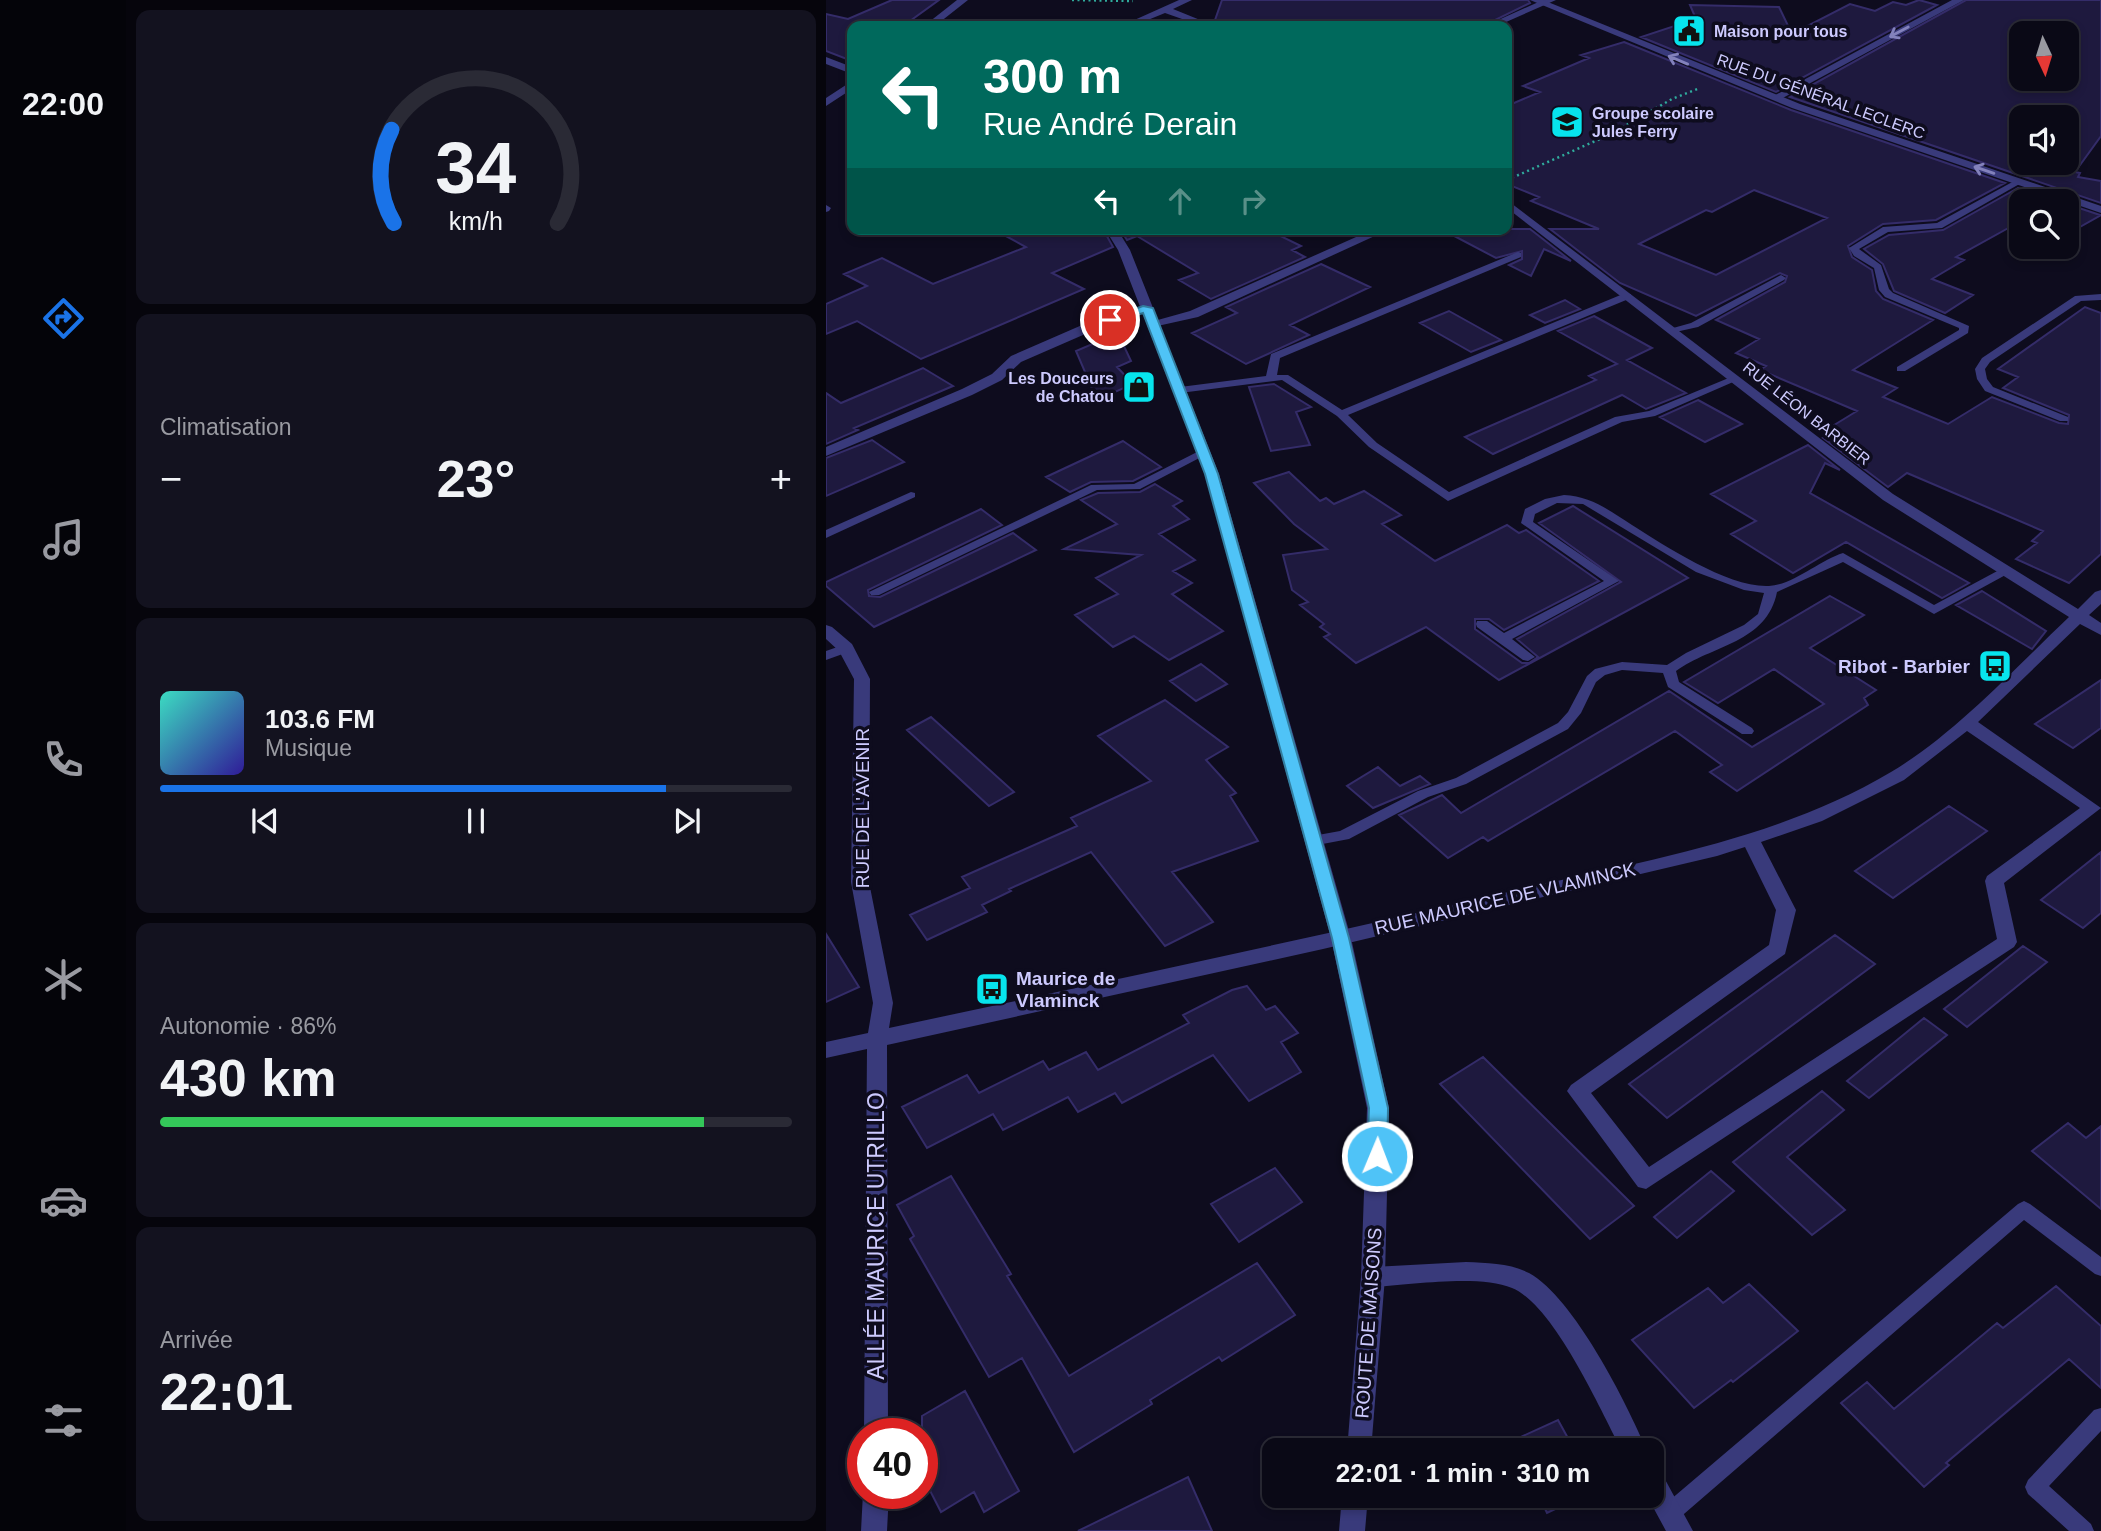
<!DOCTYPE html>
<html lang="fr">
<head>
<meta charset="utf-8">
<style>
	body { margin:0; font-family:Arial,sans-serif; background:#13121f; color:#f1f3f6; height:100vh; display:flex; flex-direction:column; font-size:26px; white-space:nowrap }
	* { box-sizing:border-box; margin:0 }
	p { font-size:23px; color:#999aa1 }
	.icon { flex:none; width:38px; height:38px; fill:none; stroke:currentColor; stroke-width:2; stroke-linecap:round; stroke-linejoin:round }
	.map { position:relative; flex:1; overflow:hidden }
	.details { display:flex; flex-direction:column; gap:10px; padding:10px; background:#06050c; width:700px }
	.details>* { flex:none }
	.banner { position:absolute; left:21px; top:21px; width:665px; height:214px; border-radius:14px; box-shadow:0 4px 10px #0003,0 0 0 2px #2a2a35; background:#00695c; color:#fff; overflow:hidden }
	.needle { width:46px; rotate:176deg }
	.tools { position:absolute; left:1183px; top:21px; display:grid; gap:14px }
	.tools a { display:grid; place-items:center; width:70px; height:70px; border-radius:14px; background:#0a0916; box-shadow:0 4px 10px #0003,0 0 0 2px #2a2a35; font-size:35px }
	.speed { position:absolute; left:21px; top:1418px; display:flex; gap:14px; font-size:35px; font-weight:700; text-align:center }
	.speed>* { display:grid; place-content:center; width:91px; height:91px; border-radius:50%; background:#0a0916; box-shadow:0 4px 10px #0003,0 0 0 2px #2a2a35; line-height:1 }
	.speed .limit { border:10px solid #d22; background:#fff; color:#111 }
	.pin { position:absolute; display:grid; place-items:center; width:60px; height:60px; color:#fff; margin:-30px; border:4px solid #fff; border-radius:50%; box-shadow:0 2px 7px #0007 }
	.me { position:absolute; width:77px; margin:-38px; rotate:1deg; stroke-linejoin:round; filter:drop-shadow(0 0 5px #0008) }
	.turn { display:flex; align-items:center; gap:24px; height:147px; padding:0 21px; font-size:32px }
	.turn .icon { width:91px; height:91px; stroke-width:2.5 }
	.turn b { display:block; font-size:49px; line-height:60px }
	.lanes { display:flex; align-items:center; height:66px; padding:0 21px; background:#0003; justify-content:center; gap:35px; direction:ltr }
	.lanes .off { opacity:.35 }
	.big { font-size:52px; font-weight:800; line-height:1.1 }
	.details .widget { flex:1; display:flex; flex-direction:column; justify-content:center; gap:10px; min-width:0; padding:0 24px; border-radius:14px; background:#13121f }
	.details .dial { align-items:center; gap:0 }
	.dial svg { height:182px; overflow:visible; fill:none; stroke:#2a2a35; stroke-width:7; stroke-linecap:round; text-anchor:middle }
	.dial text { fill:#f1f3f6; stroke:none }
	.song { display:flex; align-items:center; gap:21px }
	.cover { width:84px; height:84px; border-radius:10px; background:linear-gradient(135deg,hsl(170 70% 55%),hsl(250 70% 35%)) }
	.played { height:7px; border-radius:4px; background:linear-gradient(90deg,#1a73e8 80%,#2a2a35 80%) }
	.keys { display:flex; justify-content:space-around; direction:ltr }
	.heat { display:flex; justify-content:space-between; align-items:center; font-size:38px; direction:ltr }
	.charge { height:10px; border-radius:5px; background:linear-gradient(90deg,#34c759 86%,#2a2a35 0) }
	.trip { position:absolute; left:436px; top:1438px; width:402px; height:70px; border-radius:14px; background:#0a0916; box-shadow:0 4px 10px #0003,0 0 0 2px #2a2a35; font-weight:800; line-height:70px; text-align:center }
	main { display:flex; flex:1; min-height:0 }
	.tabs { display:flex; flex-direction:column; width:126px; justify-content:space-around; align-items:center; background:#040409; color:#999aa1 }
	.tabs .icon { width:49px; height:49px }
	.tabs .on { color:#1a73e8 }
	.tabs b { font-size:32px; color:#f1f3f6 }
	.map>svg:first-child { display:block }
</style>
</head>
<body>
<main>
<nav class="tabs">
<b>22:00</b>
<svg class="icon on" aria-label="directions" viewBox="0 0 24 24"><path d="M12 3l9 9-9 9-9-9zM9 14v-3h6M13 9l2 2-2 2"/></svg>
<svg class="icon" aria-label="music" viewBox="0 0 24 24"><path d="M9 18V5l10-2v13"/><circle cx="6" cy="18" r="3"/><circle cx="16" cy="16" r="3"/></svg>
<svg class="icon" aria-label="phone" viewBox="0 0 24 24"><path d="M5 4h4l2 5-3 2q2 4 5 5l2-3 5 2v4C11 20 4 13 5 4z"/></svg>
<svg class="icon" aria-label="climate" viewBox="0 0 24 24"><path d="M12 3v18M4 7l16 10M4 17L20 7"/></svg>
<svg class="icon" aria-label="car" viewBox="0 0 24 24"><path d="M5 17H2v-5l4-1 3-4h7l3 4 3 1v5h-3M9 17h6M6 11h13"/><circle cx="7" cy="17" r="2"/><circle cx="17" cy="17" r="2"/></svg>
<svg class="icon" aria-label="filters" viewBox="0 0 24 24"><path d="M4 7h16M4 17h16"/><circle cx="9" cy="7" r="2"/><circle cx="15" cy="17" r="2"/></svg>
</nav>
<section class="details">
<div class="widget dial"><svg viewBox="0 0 100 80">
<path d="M14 69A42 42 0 1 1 86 69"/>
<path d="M14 69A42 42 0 0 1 13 28" stroke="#1a73e8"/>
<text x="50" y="56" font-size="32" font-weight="700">34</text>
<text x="50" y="72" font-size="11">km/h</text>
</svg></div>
<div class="widget"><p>Climatisation</p>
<div class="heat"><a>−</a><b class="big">23°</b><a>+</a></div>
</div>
<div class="widget">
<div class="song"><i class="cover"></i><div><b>103.6 FM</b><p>Musique</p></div></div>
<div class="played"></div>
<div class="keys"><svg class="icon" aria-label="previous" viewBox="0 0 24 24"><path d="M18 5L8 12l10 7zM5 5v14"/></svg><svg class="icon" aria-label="pause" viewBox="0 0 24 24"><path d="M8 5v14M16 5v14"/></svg><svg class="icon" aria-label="next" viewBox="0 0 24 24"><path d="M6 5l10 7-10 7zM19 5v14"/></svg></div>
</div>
<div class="widget"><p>Autonomie · 86%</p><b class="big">430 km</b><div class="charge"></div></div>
<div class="widget"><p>Arrivée</p><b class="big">22:01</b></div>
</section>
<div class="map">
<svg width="1275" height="1531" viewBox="0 0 1275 1531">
	<rect width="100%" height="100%" fill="#0e0c1e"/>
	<!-- building -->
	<path fill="#1e193e" stroke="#342c69" stroke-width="2" fill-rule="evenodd" d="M66 0H113L77 26H26V61L0 51V14L22 19Z
		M396 0H702L704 3 657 26H392L388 23Z
		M1093 0 1111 5 950 92 815 37 870 19 864 5 953 7 966 34 1024 4 1049 11 1067 2 1080 5Z
		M1140 0H1275V136L1249 172 1254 173 1252 177 1275 181V203L964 97ZM1195 33H1241V79H1195ZM1195 117H1241V163H1195Z
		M798 42 965 110 1179 183 1110 220 1057 224 1022 246 1026 257 1046 270 1050 291 1057 299 1107 320 1027 370 1071 388 1057 397 1122 424 1166 397 1233 423 1242 424 1243 415 1177 388 1192 377 1172 369 1259 307 1275 313V554L1243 583 1190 559 1211 543 1206 541 1217 531 1081 473 1062 487 997 438 1003 435 1000 430 1031 411 934 370 940 366 910 353 933 339 890 320 959 282 961 276 954 273 870 316 794 283 724 229H773L705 201 713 197 681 184V106L714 92 697 86 763 58 755 55ZM928 190 1001 218 890 275 813 244 880 210 886 212Z
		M1192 188 1232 201H1195V221L1130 257 1138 260 1106 279 1147 295 1119 313 1068 291 1057 264 1038 249 1063 235 1117 230Z
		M1241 204 1274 215H1275L1245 232 1241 231Z
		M167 229H277L287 247 226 273 258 289 95 359 31 321 0 334V304L41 286 18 274 56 258 107 284 200 247Z
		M294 229H440L475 246 466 250 479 257 385 299 353 280 372 273 311 236 301 240Z
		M615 229H704L745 261 718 249 705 276 683 265 696 259V251L670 258Z
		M495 264 544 287 464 325 483 335 420 364 366 333 411 313 400 307Z
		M739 300 754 309 719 323 704 315Z
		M623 311 675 340 645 352 594 323Z
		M768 316 826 348 801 360 860 393 820 409 796 395 667 454 639 437 770 380 763 376 791 364 732 331Z
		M278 339 296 342 305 361 291 367 307 384 271 400 250 351Z
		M97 368 127 386 28 428 32 430 0 444V393L15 403Z
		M448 384 485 407 470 412 484 445 445 451 423 387Z
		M872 400 916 424 879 442 834 417Z
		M46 440 78 462 0 496V458Z
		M297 441 335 467 307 481 265 482 244 492 220 477Z
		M982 445 1014 470 999 463 984 493 1143 583 1116 598 1020 542 967 573 905 534 930 521 885 494Z
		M463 472 494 501 500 498 508 504 538 491 575 515 556 524 609 561 681 525 693 533 700 530 773 581 678 630 663 619H649V629L696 663H703L712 657 691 639 795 582 713 523 747 506 862 578 673 680 600 627 530 663 498 637 504 634 494 627 498 624 474 605 482 602 466 590 457 555 501 549 468 524 428 483Z
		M329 484 356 501 347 506 363 519 333 534 369 560 347 571 366 583 346 594 397 631 343 660 308 636 287 647 249 615 292 594 270 578 315 555 238 549 291 524 255 500 272 493 314 492Z
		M155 509 176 525 42 590 43 596 54 597 187 533 210 550 48 627 0 586V582Z
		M1156 591 1220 631 1206 649 1130 605Z
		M1004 596 1038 615 984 648 1050 690 1038 698 1042 705 911 791 884 772 896 765 849 731 662 841 657 837 622 858 573 815 616 795 635 813 843 691 926 747 998 704 948 669 892 703 858 682Z
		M375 664 401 684 370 701 344 681Z
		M1275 680V728L1247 748 1209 724Z
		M339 700 402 747 380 760 410 793 404 796 432 841 346 872 387 922 339 946 265 852 183 889 185 891 156 905 161 912 101 940 84 915 144 888 136 877 251 826 245 818 325 781 272 736Z
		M105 717 188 792 163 806 81 730Z
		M552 767 574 786 594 776 604 784 547 808 521 786Z
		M1123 806 1161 831 1067 898 1029 871Z
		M1275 852V913L1257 928 1215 900Z
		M0 934 33 987 0 1002Z
		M1009 935 1049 964 841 1118 803 1084Z
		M1197 946 1221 962 1141 1027 1118 1009Z
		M421 986 440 1010 449 1006 472 1033 455 1042 475 1072 423 1101 387 1055 296 1103 289 1093 252 1112 242 1097 177 1130 167 1114 101 1148 76 1107 141 1075 153 1093 217 1061 223 1070 260 1052 272 1070 363 1023 357 1015 406 990Z
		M1098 1018 1121 1035 1043 1098 1021 1081Z
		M657 1057 808 1206 764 1239 614 1084Z
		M996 1091 1018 1110 961 1157 1019 1210 986 1235 907 1162Z
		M1242 1123 1260 1138 1275 1126V1209L1206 1151Z
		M449 1168 476 1202 413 1242 385 1204Z
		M885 1171 908 1191 851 1238 828 1217Z
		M125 1176 185 1274 181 1276 243 1376 431 1263 469 1315 396 1361 393 1357 324 1400 326 1404 248 1452 196 1358 163 1377 84 1239 88 1236 71 1205Z
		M923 1284 972 1331 907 1382 905 1380 868 1408 806 1340 882 1288 897 1303Z
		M1230 1286 1275 1326V1388L1243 1359 1120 1463 1123 1465 1098 1487 1015 1403 1041 1382 1068 1409 1171 1323 1177 1328Z
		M139 1391 193 1491 158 1512 148 1492 115 1512 96 1475V1416Z
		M732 1420 749 1451H691L686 1441Z
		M362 1477 386 1531H252Z
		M713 1496H757L721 1513Z"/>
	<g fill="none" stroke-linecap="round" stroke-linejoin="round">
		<!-- path -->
		<path stroke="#30ac9d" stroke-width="2.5" stroke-dasharray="2 3.5" stroke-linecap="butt" d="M246 0 307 1
			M681 180 783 135 846 99 874 88"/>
		<!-- service -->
		<path fill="#393a7b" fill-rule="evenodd" d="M1190 180 1197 182 1116 228 1062 232 1033 249 1055 265 1063 289 1067 293 1143 326 1142 333 1079 371H1071V367L1133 330V328L1059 297 1053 290 1048 268 1028 256 1023 248 1057 227 1111 223Z
			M0 205 5 208 3 211 0 212Z
			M692 252 695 253V257L454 358 451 375H462L516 410 797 294H805V298L522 415 551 443 623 492 789 417 823 411 905 377 909 376 914 379 829 416 796 422 622 501 543 447 511 416 456 380 354 393 349 390 354 387 440 376 445 354Z
			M955 275 960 278 958 280 872 327 845 333 840 330 865 323Z
			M1275 294V300L1255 301 1164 362 1159 369 1161 379 1167 387 1242 417V421H1234L1159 391 1151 379 1149 369 1156 358 1249 296Z
			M377 449 381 450V454L314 489 271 490 53 595H45L43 592 265 485 308 484Z
			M85 492 89 493V497L0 538V530Z
			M738 495C765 496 784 511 806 525 839 546 903 588 943 586 967 585 994 560 1017 553L1108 605 1175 569H1183L1185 572 1108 614 1017 562 951 592C941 643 886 645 850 671L853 682 926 728 928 731 926 734H916L842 687 837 673 796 670 779 675 770 682 755 713 742 729 640 784 602 797 523 839 486 846 481 845 479 841 481 837 514 831 592 791 630 778 732 723 742 712 761 676 769 669 796 662 841 665 860 653 918 625 932 614 938 593 918 590 870 572 757 504 731 503 709 514 707 522 793 581 686 639 709 657 702 661 697 660 651 627 650 624 651 621H661L678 633 778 581 695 523 699 509 719 499Z
			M20 644 26 648 25 651 0 660V651Z
			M1198 1201 1204 1204 1275 1257V1276L1269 1274 1198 1220 851 1520 844 1523 837 1520 834 1513 837 1506 1192 1204Z
			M1275 1408V1431L1223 1486 1265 1524 1268 1531H1243L1202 1494 1199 1487 1202 1480 1268 1410Z"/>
		<!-- minor -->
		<path fill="#393a7b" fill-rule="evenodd" d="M353 0H366L347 9 389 26H376L339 13 307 26H295Z
			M717 0H730L671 26H659Z
			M1126 0H1138L953 100 944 98Z
			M681 200 1067 494 1252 609 1269 592 1275 590V604L1263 615 1275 623V635L1254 624 1152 722 1275 808 1178 883 1191 942 1188 947 820 1189 812 1187 741 1091 745 1085 943 945 950 910 919 847 891 856 497 949 61 1045 62 1433H38L41 1049 0 1058V1042L42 1033 47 1003 25 882 28 679 13 651 0 639V625L6 627 26 644 44 679 43 882 67 1003 63 1028C269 984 476 940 682 892 811 862 949 841 1065 772 1129 734 1189 668 1243 617L1057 500 681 208ZM1141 731 1254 808 1161 876 1159 881 1171 939 823 1167 765 1093 959 954 970 910 935 842 996 821 1078 780Z
			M548 229H564L372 317 327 327 321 323 364 311Z
			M321 304 327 308 325 311 273 328 195 362 176 380 146 395 0 456V447L136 389 166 374 185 356 263 322Z
			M640 1262C661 1263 684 1263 703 1273 748 1298 801 1403 821 1451H796C775 1411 728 1305 686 1288 653 1274 583 1285 547 1287L539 1284 535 1277 539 1270 547 1267Z
			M826 1469 835 1472 867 1531H840L821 1496H826Z
			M37 1493H63L61 1531H35Z"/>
		<!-- tertiary -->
		<path fill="#393a7b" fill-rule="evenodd" d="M131 0H142L109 26H98Z
			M704 0H717L974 104 1275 206V213L966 108Z
			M0 57 26 67V74L0 64Z
			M26 81V89L0 106V98Z
			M279 229H291L304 250 393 474 525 938 563 1108 559 1277 545 1451H521L535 1277 541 1108 505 938 379 474 292 250Z
			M516 1496H542L539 1531H513Z"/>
	</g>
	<!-- one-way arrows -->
	<defs><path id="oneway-shaft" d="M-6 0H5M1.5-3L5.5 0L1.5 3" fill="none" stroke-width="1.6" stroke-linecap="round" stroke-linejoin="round" transform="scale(1.75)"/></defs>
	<g stroke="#8382bc">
		<use href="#oneway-shaft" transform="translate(1073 32) rotate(152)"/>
		<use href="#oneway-shaft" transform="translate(852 60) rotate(-157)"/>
		<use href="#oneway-shaft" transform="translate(1158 170) rotate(-161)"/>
	</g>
	<!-- route -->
	<path fill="#4fc3f7" stroke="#337fa1" stroke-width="2" d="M317 306 327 308 392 474 523 938 562 1108 561 1156 558 1162H544L541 1156 543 1108 506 938 379 474 317 313 284 324 278 320Z"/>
	<!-- icons -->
	<defs>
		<symbol id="civic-square" viewBox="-11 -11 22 22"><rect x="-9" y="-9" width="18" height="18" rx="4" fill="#07e4ed" stroke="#0e0c1e"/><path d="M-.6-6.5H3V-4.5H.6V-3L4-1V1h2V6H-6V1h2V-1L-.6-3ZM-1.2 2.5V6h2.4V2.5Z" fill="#111"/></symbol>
		<symbol id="school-square" viewBox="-11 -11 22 22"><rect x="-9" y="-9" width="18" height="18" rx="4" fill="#07e4ed" stroke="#0e0c1e"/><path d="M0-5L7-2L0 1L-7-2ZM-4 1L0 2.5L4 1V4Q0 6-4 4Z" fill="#111"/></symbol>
		<symbol id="shop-square" viewBox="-11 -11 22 22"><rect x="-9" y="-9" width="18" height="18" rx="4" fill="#07e4ed" stroke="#0e0c1e"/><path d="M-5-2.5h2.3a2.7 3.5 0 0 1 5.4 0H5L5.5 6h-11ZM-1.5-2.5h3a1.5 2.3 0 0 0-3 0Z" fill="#111"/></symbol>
		<symbol id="bus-square" viewBox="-11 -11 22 22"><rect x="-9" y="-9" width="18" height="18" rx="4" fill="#07e4ed" stroke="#0e0c1e"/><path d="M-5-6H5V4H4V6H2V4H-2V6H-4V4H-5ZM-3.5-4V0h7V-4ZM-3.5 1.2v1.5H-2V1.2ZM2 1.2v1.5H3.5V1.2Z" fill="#111"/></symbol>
	</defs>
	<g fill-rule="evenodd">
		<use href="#civic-square" x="844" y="12" width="38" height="38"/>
		<use href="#school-square" x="722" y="103" width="38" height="38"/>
		<use href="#shop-square" x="294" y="368" width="38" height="38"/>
		<use href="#bus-square" x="1150" y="647" width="38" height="38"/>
		<use href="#bus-square" x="147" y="970" width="38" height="38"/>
	</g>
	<g text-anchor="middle" stroke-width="7" stroke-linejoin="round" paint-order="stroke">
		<!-- far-poi labels -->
		<g font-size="16" font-weight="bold" fill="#cdcafe" stroke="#0e0c1e" text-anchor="start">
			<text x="888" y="37">Maison pour tous</text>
			<text x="766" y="119">Groupe scolaire<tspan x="766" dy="18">Jules Ferry</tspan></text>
			<text x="288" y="384" text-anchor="end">Les Douceurs<tspan x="288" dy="18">de Chatou</tspan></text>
		</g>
		<!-- far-street labels -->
		<g font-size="16" fill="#cdcafe" stroke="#0e0c1e">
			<text transform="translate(995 96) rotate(20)" y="6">RUE DU GÉNÉRAL LECLERC</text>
			<text transform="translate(981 413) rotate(38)" y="6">RUE LÉON BARBIER</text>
		</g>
		<!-- poi labels -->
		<g font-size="19" font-weight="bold" fill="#cdcafe" stroke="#0e0c1e" text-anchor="end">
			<text x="1144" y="673">Ribot - Barbier</text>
			<text x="190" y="985" text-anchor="start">Maurice de<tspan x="190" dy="22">Vlaminck</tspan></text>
		</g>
		<!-- street labels -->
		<g font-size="19" fill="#cdcafe" stroke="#0e0c1e">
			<text transform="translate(36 808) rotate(-90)" y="7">RUE DE L'AVENIR</text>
			<text transform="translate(679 898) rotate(-13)" y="7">RUE MAURICE DE VLAMINCK</text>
			<text transform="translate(542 1323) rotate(-86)" y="7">ROUTE DE MAISONS</text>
		</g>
		<!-- near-street labels -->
		<g font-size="23" fill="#cdcafe" stroke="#0e0c1e">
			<text transform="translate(50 1236) rotate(-90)" y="8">ALLÉE MAURICE UTRILLO</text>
		</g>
	</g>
</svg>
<div class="tools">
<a><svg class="needle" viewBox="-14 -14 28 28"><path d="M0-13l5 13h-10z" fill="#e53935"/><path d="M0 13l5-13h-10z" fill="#999aa1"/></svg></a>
<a><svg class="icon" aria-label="sound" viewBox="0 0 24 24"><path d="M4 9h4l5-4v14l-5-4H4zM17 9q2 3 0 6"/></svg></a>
<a><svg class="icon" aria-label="search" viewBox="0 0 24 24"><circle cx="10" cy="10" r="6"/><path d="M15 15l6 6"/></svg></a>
</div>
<div class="speed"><div class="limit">40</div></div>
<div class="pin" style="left:284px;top:320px;background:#d93025"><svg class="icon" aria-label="arrive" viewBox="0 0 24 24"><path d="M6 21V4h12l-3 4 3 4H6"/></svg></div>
<svg class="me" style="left:551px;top:1156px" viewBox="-20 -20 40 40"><circle r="17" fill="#4fc3f7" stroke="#fff" stroke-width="3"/><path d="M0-11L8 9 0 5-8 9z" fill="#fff"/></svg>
<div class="trip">22:01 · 1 min · 310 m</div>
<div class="banner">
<div class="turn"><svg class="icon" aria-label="left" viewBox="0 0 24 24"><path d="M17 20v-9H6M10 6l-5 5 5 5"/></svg><div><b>300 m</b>Rue André Derain</div></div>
<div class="lanes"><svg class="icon" aria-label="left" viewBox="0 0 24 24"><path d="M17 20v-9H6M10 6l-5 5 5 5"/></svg><svg class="icon off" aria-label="ahead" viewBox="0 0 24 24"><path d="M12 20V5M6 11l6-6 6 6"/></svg><svg class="icon off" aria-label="right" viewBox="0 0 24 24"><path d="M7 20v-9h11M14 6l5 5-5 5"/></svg></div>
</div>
</div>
</main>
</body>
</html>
